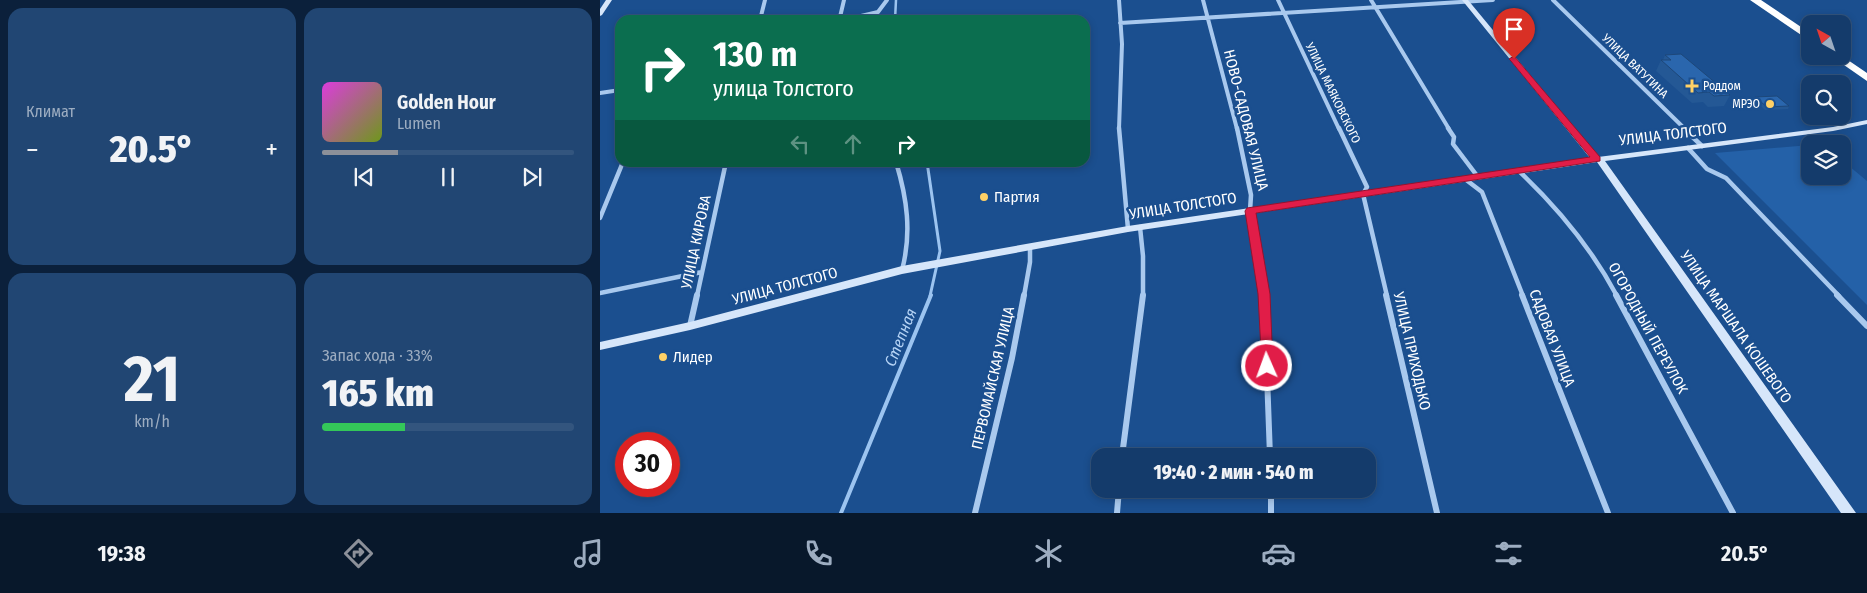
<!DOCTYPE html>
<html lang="ru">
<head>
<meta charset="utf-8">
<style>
	body { margin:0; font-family:"Fira Sans Condensed",sans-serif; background:#214673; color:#f1f3f6; height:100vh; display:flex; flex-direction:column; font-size:19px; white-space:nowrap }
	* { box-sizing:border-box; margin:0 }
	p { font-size:16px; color:#9dadc1 }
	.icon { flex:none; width:28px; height:28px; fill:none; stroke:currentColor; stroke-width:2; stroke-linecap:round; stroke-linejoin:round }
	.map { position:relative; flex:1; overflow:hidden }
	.side { display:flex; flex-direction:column; gap:8px; padding:8px; background:#0b203b; width:600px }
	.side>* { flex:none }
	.top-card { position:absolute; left:15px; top:15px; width:475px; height:152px; border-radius:15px; box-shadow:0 2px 8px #0003,0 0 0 1px #33557e; background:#0b6e4f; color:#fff; overflow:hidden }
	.needle { width:32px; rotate:320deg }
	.tools { position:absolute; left:1201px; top:15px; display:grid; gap:10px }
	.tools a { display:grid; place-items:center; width:50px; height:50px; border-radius:10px; background:#143b6b; box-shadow:0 2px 8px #0003,0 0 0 1px #33557e; font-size:25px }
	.speed { position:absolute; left:15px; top:432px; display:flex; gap:10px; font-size:25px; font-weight:700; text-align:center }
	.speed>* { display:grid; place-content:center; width:65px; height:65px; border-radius:50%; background:#143b6b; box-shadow:0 2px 8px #0003,0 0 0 1px #33557e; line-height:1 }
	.speed .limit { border:8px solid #d22; background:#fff; color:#111 }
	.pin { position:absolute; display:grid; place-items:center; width:42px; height:42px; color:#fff; margin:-51px -21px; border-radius:50% 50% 50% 0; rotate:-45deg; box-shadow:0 0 5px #0007 }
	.pin .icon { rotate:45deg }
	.me { position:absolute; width:55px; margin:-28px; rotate:358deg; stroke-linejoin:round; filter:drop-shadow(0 0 4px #0008) }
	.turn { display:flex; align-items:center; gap:18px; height:105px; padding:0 15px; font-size:22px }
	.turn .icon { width:65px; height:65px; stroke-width:2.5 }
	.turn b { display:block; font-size:35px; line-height:42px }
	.lanes { display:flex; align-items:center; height:48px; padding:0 15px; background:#0003; justify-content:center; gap:25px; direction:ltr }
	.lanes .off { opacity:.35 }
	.big { font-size:38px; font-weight:800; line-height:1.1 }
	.side .card { flex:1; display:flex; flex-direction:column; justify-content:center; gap:8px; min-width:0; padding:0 18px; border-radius:15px; background:#214673 }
	.side .dial { align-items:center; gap:0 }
	.dial b { font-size:65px; line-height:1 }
	.song { display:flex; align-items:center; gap:15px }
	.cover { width:60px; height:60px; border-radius:8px; background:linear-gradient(135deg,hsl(300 70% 55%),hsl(80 70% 35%)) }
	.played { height:5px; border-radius:2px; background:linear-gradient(90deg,#8c9099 30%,#33557e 30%) }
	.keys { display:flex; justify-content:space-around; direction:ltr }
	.heat { display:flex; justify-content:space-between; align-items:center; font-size:28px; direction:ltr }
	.charge { height:8px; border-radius:4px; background:linear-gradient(90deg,#34c759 33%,#33557e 0) }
	.side .tiles { flex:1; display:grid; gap:8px; grid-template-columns:repeat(2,1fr) }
	.trip { position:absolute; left:491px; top:448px; width:285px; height:50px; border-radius:15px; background:#143b6b; box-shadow:0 2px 8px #0003,0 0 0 1px #33557e; font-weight:800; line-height:50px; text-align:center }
	.dock { display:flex; height:80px; justify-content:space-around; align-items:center; background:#08182b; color:#9dadc1 }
	.dock .icon { width:35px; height:35px }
	.dock .on { color:#8c9099 }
	.dock b { font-size:22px; color:#f1f3f6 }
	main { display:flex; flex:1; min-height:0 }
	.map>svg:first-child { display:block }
</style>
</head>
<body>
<main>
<section class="side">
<div class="tiles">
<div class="card"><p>Климат</p>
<div class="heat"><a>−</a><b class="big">20.5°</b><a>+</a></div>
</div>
<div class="card">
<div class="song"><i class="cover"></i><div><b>Golden Hour</b><p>Lumen</p></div></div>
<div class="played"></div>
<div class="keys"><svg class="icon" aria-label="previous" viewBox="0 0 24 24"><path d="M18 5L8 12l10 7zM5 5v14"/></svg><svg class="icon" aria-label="pause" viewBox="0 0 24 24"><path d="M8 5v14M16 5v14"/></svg><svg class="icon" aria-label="next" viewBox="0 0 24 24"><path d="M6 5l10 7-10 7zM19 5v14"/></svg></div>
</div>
<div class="card dial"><b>21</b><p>km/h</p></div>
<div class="card"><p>Запас хода · 33%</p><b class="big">165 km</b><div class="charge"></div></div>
</div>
</section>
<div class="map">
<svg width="1267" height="513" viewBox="0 0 1267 513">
	<rect width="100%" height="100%" fill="#1b4f8f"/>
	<!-- green -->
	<path fill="#2461a8" d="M1210 145V176H1242L1243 161 1267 181V305L1115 153Z"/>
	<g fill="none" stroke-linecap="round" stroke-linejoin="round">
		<!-- stream-far2 -->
		<path stroke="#9cc4f0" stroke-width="2.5" d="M295 20 296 0"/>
		<!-- stream-far1 -->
		<path stroke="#9cc4f0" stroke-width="3" d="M327 162 340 251 330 296"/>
		<!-- stream -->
		<path stroke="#9cc4f0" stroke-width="4" d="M241 513 331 295"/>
		<!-- street-far2 -->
		<path stroke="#a9c9ee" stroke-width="4" d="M519 0 522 44 519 129
			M603 0 637 129
			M678 0 739 129
			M771 0 849 129
			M953 0 1085 129
			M160 20 165 0
			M243 20 240 17 244 0
			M244 20 278 12 287 0
			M520 23 893 0
			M0 93 20 90"/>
		<!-- street-far1 -->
		<path stroke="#a9c9ee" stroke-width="4.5" d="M519 128 528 229
			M637 128 651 195 650 211 664 296
			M739 128 767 187 763 194 787 296
			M848 128 854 137 853 144 878 177
			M1083 128 1102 146
			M1088 148 1107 169 1126 178 1239 296
			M296 162C307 198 312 233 302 270
			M919 171C958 208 992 249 1017 296
			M865 179 882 192 923 296
			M0 218 23 162
			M540 227 543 256V296
			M0 293 102 272
			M97 296 126 162
			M424 296 430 262V247"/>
		<!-- street -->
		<path stroke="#a9c9ee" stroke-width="6" d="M664 295 670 456
			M786 295 837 513
			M922 295 1008 513
			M1016 295 1133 513
			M1237 295 1267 326
			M90 326 97 295
			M522 456 543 295
			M671 489V513
			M375 513 412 358 424 295
			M517 513 519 489"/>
		<!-- secondary -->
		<path fill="#d6e6fa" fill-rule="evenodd" d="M6 0H12L2 15 0 16V9Z
			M862 0H868L998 157 1233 127 1267 120V124L1233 131 1005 161 1256 513H1241L997 162 528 232 302 274 90 330 0 350V342L90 322 302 266 528 226 990 158Z"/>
		<!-- highway -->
		<path fill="#fff" fill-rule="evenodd" d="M1150 0H1161L1210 33V41Z
			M1231 56H1242L1267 73V81Z"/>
	</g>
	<!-- wall -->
	<path fill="#245895" d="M1065 55 1130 95 1124 106 1108 107 1103 102 1092 103 1056 71 1061 60H1063Z
		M1155 97 1189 106 1188 109 1165 110 1154 99Z"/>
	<!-- building -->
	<path fill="#2a66ad" stroke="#1d4779" d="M1081 54 1130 95 1114 96 1109 92 1098 93 1061 60H1071L1065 55Z
		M1177 96 1189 106 1167 107 1155 97Z"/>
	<!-- route -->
	<path fill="#e11d48" stroke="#92132f" d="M914 56 1000 157V161L656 213 670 294 673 366 667 371 662 370 658 294 645 211 647 208 990 157 911 61 909 59Z"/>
	<!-- markers -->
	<g fill="#ffd166" stroke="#1b4f8f" stroke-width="2">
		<path d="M1089.5 78.5h5v5h5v5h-5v5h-5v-5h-5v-5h5z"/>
		<circle cx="1170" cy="104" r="5"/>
		<circle cx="384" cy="197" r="5"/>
		<circle cx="63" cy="357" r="5"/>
	</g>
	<g text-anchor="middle" stroke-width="5" stroke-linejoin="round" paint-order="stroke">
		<!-- far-street labels -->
		<g font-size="12" fill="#fff" stroke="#1b4f8f">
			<text transform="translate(1035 66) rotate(44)" y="4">УЛИЦА ВАТУТИНА</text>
			<text transform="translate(733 93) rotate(64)" y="4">УЛИЦА МАЯКОВСКОГО</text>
		</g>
		<!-- far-poi labels -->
		<g font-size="12" fill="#fff" stroke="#1b4f8f" text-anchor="start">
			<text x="1103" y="90">Роддом</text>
			<text x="1160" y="108" text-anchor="end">МРЭО</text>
		</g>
		<!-- street labels -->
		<g font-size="15" fill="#fff" stroke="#1b4f8f">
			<text transform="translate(646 120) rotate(76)" y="5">НОВО-САДОВАЯ УЛИЦА</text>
			<text transform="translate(1073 134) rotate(-7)" y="5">УЛИЦА ТОЛСТОГО</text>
			<text transform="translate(583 206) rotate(-9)" y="5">УЛИЦА ТОЛСТОГО</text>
			<text transform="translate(96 242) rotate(-78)" y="5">УЛИЦА КИРОВА</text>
			<text transform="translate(185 286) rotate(-15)" y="5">УЛИЦА ТОЛСТОГО</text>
			<text transform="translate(1136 327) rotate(55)" y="5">УЛИЦА МАРШАЛА КОШЕВОГО</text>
			<text transform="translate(1048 328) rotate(61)" y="5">ОГОРОДНЫЙ ПЕРЕУЛОК</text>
			<text transform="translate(952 338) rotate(69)" y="5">САДОВАЯ УЛИЦА</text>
			<text transform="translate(812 351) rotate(77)" y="5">УЛИЦА ПРИХОДЬКО</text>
			<text transform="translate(393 378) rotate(-77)" y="5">ПЕРВОМАЙСКАЯ УЛИЦА</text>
		</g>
		<!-- poi labels -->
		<g font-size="15" fill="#fff" stroke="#1b4f8f" text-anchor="start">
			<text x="394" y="202">Партия</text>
			<text x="73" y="362">Лидер</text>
		</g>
		<!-- water labels -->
		<g font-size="16" font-style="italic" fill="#b5d3f5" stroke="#1b4f8f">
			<text transform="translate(300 337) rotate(-68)" y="6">Степная</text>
		</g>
	</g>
</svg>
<div class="tools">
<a><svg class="needle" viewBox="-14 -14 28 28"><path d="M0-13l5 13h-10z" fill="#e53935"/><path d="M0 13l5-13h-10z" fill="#9dadc1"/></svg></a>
<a><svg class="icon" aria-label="search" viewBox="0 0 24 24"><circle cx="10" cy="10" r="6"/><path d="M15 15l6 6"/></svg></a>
<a><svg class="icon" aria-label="layers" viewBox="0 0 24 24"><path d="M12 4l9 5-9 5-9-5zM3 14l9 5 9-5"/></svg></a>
</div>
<div class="speed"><div class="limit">30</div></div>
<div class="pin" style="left:914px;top:59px;background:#d93025"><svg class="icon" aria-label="arrive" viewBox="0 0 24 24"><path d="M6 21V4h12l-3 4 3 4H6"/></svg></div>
<svg class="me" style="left:667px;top:366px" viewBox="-20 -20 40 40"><circle r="17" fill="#e11d48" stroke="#fff" stroke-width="3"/><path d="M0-11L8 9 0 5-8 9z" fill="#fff"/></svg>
<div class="trip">19:40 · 2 мин · 540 m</div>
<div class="top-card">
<div class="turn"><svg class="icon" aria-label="right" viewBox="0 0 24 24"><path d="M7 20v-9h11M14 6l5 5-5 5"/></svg><div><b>130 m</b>улица Толстого</div></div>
<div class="lanes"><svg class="icon off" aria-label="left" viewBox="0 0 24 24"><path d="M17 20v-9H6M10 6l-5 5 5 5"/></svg><svg class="icon off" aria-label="ahead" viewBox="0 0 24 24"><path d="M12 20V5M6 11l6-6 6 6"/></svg><svg class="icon" aria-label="right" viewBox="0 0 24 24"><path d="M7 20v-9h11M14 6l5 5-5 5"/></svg></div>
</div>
</div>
</main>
<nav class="dock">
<b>19:38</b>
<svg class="icon on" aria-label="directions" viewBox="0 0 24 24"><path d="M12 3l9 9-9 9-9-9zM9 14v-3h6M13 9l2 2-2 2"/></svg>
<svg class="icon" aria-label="music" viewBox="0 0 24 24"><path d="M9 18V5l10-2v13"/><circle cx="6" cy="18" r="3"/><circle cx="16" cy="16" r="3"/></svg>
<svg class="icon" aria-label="phone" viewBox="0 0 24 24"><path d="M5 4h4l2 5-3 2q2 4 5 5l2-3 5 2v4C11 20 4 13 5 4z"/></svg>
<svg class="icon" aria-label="climate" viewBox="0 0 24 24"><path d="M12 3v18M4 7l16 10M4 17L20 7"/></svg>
<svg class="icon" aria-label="car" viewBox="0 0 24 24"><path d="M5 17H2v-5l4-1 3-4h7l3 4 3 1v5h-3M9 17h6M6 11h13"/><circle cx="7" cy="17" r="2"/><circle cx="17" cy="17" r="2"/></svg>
<svg class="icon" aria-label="filters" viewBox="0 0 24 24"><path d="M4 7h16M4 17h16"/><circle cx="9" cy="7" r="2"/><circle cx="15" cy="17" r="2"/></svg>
<b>20.5°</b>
</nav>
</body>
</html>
